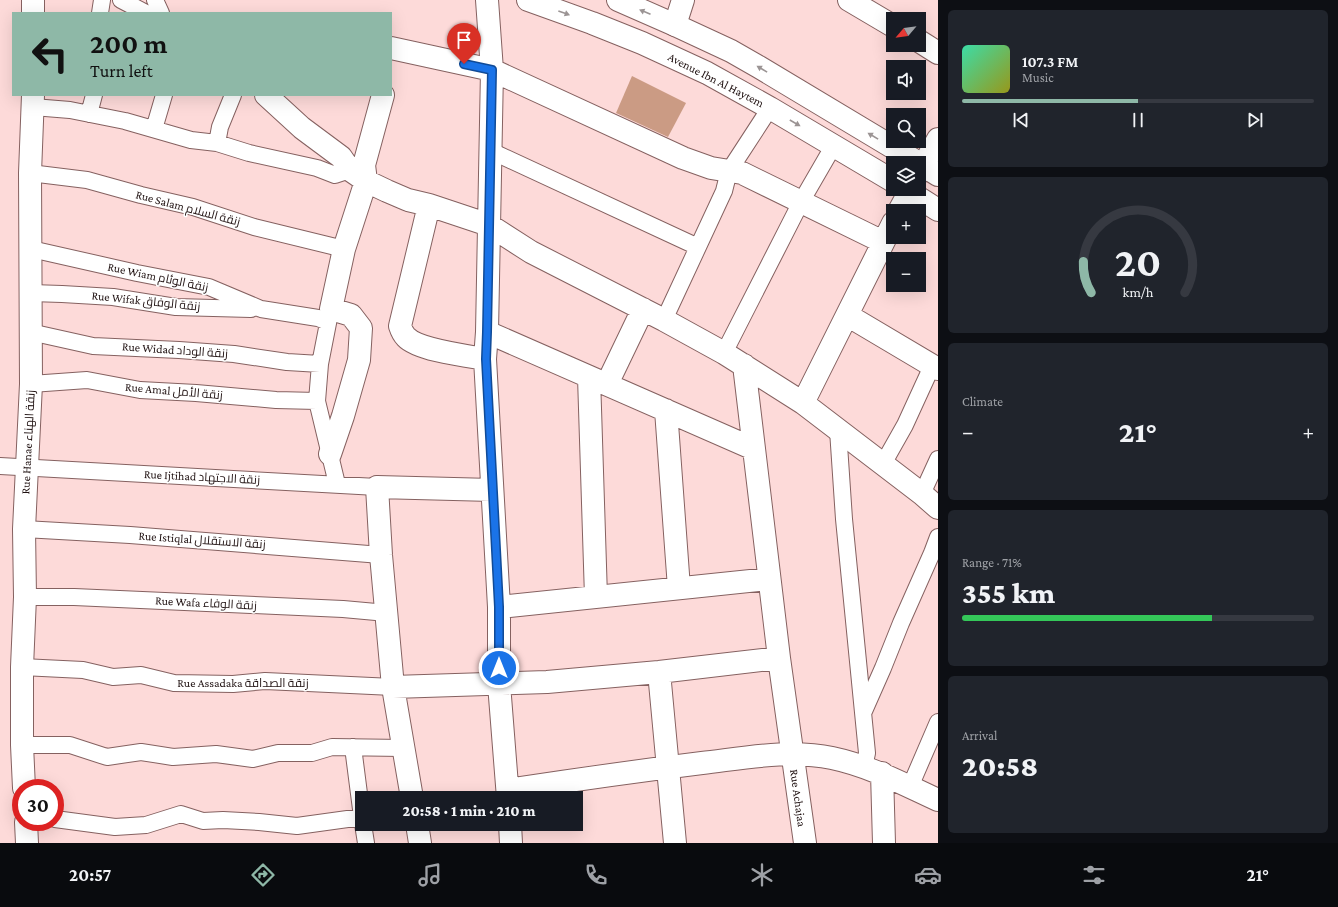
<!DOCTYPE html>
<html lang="en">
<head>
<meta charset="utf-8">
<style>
	body { margin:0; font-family:"Crimson Pro",Cairo,serif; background:#20242c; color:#f1f3f6; height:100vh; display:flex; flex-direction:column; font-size:15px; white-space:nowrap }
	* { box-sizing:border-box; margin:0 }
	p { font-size:13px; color:#9ea1a6 }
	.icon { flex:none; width:22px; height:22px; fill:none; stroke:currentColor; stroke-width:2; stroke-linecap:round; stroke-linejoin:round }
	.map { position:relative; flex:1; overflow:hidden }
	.side { display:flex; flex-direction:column; gap:10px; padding:10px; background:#0d0f14; width:400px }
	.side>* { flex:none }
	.top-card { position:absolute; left:12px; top:12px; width:380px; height:84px; border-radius:0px; box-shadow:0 4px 16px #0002; background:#8eb8a7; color:#111; overflow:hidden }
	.needle { width:26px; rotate:241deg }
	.controls { position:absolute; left:886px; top:12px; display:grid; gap:8px }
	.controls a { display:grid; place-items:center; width:40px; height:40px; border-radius:0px; background:#171b24; box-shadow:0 4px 16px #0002; font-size:20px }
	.speed { position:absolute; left:12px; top:779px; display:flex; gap:8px; font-size:20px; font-weight:700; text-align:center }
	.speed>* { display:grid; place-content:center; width:52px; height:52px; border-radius:50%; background:#171b24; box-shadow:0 4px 16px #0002; line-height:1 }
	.speed .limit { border:6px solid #d22; background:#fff; color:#111 }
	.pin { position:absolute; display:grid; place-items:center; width:34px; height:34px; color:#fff; margin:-41px -17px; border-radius:50% 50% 50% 0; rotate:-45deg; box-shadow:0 0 4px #0007 }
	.pin .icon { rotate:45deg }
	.me { position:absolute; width:44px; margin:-22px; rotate:0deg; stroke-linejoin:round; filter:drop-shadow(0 0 3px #0008) }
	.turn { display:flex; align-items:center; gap:14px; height:84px; padding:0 12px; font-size:18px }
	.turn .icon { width:52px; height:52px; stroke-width:2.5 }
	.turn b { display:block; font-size:28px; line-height:34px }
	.big { font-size:30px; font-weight:800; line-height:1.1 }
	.side .card { flex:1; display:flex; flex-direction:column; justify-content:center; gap:6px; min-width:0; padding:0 14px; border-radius:6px; background:#20242c }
	.side .dial { align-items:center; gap:0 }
	.dial svg { height:104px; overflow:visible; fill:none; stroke:#363941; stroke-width:7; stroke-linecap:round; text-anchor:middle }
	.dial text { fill:#f1f3f6; stroke:none }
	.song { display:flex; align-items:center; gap:12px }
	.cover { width:48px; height:48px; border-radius:6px; background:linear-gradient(135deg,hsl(160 70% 55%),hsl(60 70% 35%)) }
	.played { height:4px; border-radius:2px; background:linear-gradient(90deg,#8eb8a7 50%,#363941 50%) }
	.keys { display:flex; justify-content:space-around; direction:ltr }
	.heat { display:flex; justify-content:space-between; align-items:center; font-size:22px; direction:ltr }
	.charge { height:6px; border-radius:3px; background:linear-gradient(90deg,#34c759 71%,#363941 0) }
	.trip { position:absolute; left:355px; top:791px; width:228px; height:40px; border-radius:0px; background:#171b24; box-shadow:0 4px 16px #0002; font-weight:800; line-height:40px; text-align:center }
	.tab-bar { display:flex; height:64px; justify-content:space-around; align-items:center; background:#090b0e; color:#9ea1a6 }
	.tab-bar .icon { width:28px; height:28px }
	.tab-bar .current { color:#8eb8a7 }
	.tab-bar b { font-size:18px; color:#f1f3f6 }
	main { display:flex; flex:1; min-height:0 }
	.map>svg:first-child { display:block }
</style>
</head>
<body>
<main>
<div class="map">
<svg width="938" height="843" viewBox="0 0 938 843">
	<rect width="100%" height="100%" fill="#fddad9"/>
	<!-- building -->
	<path fill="#cb9b84" d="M632 76 686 103 668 137 616 113Z"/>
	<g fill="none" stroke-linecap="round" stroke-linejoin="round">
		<defs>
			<path id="pedestrian" d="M121 0 146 13
				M155 0 161 13
				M100 13 102 0
				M33 107 70 110 125 121 191 140 217 143 249 153 317 168 335 175 350 170
				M89 114 94 95
				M154 129 164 95
				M217 143 220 127 233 95
				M491 151 698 247
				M30 173 87 180 141 195 193 207 254 227 344 249
				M31 249 137 273 209 287 261 309 318 318 328 322
				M31 293 62 294 113 297 176 307 251 309
				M330 313 320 364 317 401 337 484
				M664 320 724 191 729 171 770 108
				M30 332 93 346 179 350 234 354 287 362 320 364
				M724 353 801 202 834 145
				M31 384 87 380 140 390 196 393 276 400 317 401
				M838 430 844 519 867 753 864 767
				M883 464 905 425 932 366
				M0 466 377 487
				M922 494 938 459
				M24 529 130 535 381 555
				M25 597H74L343 609 387 613
				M22 667 83 670 113 677 141 675 174 683 233 684 265 681 393 687
				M864 711 883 668 901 623 932 553 938 537
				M22 745H70L107 757 141 752 173 757 216 754 253 759 278 753H312L332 747 403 748
				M910 787 938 722
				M55 819 115 827 146 825 181 814 203 821 223 820 259 822 297 826 362 817 353 747
				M363 824 366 843"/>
			<path id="minor" d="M33 0V13
				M487 0 492 70 487 332 485 359 499 607V684L508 798
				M849 0 893 26
				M675 25 683 0
				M919 41 938 53
				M391 48 492 70 683 158 711 168 742 173 883 242
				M266 95 302 128 341 157 350 170 366 181 387 191 408 200 429 205 400 326C401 329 403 334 406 337 418 350 467 356 485 359
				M919 173 938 139
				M429 205 489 225 531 252 664 320 724 353 803 403 922 494 938 508
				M899 211 911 189
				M847 315 938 369
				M487 332 754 449
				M744 365 779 658 805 843
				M589 377 596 597
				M607 384 643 309
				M803 403 893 223
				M666 410 679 588
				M330 454 343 416 359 360 361 328 351 315 331 309 344 249 366 181 364 165 383 95
				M499 607 769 579
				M659 672 675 843
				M393 687 547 682 659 672 779 658
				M882 773 884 843
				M24 788 22 745V667L25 597 24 529 31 384 30 173 33 95
				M508 790C573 780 637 771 702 763 745 758 790 749 832 758 870 766 903 784 938 800
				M412 798 393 687 381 555 377 487 492 490
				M26 822 27 843
				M417 824 420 843
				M510 824 511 843"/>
			<path id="tertiary" d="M528 0 592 23 642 43 707 73 770 108 893 181
				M618 0 675 25 731 51 759 67 919 163
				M919 163 938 175
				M905 189 938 210"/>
		</defs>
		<!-- pedestrian casing -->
		<use href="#pedestrian" stroke="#856160" stroke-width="18"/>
		<!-- minor casing -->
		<use href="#minor" stroke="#856160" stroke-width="24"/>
		<!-- tertiary casing -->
		<use href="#tertiary" stroke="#856160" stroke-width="24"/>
		<!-- pedestrian -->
		<use href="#pedestrian" stroke="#fff" stroke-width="16"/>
		<!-- minor -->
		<use href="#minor" stroke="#fff" stroke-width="22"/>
		<!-- tertiary -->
		<use href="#tertiary" stroke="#fff" stroke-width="22"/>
	</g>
	<!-- one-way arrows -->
	<defs><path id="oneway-solid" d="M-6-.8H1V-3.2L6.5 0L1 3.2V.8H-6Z"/></defs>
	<g fill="#9b9494">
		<use href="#oneway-solid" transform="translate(645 12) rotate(-157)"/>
		<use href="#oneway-solid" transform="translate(564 13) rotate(20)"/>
		<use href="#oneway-solid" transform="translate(762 69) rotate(-149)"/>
		<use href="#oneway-solid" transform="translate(795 123) rotate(30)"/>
		<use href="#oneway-solid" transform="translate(873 136) rotate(-149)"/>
	</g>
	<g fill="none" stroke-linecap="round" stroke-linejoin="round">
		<defs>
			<path id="route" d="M464 64 492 70 487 332 486 359 499 607V668"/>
		</defs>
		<!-- route casing -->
		<use href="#route" stroke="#114b97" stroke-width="10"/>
		<!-- route -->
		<use href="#route" stroke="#1a73e8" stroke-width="7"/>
	</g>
	<g text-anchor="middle" stroke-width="3" stroke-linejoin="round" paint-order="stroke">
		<!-- street labels -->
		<g font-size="12" fill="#201212" stroke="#fff">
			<text transform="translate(716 80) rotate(27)" y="4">Avenue Ibn Al Haytem</text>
			<text transform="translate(188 208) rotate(15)" y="4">Rue Salam زنقة السلام</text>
			<text transform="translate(158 277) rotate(12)" y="4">Rue Wiam زنقة الوئام</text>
			<text transform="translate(146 301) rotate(6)" y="4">Rue Wifak زنقة الوفاق</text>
			<text transform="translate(175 350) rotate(4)" y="4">Rue Widad زنقة الوداد</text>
			<text transform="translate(174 391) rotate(5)" y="4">Rue Amal زنقة الأمل</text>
			<text transform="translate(28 442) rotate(-87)" y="4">Rue Hanae زنقة الهناء</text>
			<text transform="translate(202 477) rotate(3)" y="4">Rue Ijtihad زنقة الاجتهاد</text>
			<text transform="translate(202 540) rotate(4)" y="4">Rue Istiqlal زنقة الاستقلال</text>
			<text transform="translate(206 603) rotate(3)" y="4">Rue Wafa زنقة الوفاء</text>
			<text x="243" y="687">Rue Assadaka زنقة الصداقة</text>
			<text transform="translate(798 798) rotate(82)" y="4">Rue Achajaa</text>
		</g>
	</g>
</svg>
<div class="controls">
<a><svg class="needle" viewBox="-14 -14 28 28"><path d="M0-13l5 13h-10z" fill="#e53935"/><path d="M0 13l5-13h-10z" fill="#9ea1a6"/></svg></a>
<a><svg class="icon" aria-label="sound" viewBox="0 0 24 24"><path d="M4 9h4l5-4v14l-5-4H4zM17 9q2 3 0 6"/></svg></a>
<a><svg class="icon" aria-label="search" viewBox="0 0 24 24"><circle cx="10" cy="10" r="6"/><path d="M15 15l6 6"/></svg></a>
<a><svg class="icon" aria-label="layers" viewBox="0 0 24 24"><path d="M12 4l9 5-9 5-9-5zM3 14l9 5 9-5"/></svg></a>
<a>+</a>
<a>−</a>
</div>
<div class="speed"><div class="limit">30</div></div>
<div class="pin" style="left:464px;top:64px;background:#d93025"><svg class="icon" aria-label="arrive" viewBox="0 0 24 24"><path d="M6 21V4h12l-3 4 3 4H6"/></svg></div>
<svg class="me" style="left:499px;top:668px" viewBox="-20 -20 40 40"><circle r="17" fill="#1a73e8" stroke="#fff" stroke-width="3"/><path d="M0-11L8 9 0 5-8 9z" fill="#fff"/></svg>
<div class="trip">20:58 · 1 min · 210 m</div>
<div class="top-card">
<div class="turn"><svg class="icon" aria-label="left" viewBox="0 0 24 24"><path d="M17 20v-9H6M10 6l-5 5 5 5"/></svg><div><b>200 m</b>Turn left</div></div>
</div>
</div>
<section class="side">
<div class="card">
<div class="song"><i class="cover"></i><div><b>107.3 FM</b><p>Music</p></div></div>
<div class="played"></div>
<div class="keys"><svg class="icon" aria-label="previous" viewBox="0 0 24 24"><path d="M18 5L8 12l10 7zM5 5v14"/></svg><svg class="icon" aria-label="pause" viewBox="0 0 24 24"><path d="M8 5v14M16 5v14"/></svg><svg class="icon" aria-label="next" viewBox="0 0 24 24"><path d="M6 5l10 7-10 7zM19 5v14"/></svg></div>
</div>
<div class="card dial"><svg viewBox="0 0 100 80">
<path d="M14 69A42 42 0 1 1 86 69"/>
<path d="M14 69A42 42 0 0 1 8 45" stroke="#8eb8a7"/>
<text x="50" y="56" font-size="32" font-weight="700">20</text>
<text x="50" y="72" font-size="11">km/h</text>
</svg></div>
<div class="card"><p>Climate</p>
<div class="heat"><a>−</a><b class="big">21°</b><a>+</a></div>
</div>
<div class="card"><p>Range · 71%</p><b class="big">355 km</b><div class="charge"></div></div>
<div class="card"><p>Arrival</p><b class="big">20:58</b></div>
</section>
</main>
<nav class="tab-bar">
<b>20:57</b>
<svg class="icon current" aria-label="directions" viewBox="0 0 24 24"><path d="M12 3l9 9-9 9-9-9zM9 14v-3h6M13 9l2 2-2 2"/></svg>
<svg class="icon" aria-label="music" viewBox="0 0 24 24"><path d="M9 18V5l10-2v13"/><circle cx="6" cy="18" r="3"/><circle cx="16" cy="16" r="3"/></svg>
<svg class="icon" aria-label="phone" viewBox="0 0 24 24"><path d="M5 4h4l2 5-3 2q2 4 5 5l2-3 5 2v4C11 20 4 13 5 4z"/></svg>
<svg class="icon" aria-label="climate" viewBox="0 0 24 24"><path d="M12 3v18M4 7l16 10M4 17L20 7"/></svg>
<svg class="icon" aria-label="car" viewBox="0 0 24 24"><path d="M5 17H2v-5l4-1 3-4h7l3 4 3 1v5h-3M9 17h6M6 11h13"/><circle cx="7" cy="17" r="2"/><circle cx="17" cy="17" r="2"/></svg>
<svg class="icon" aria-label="filters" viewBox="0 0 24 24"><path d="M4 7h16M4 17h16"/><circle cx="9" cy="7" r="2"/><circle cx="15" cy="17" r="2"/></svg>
<b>21°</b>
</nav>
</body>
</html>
